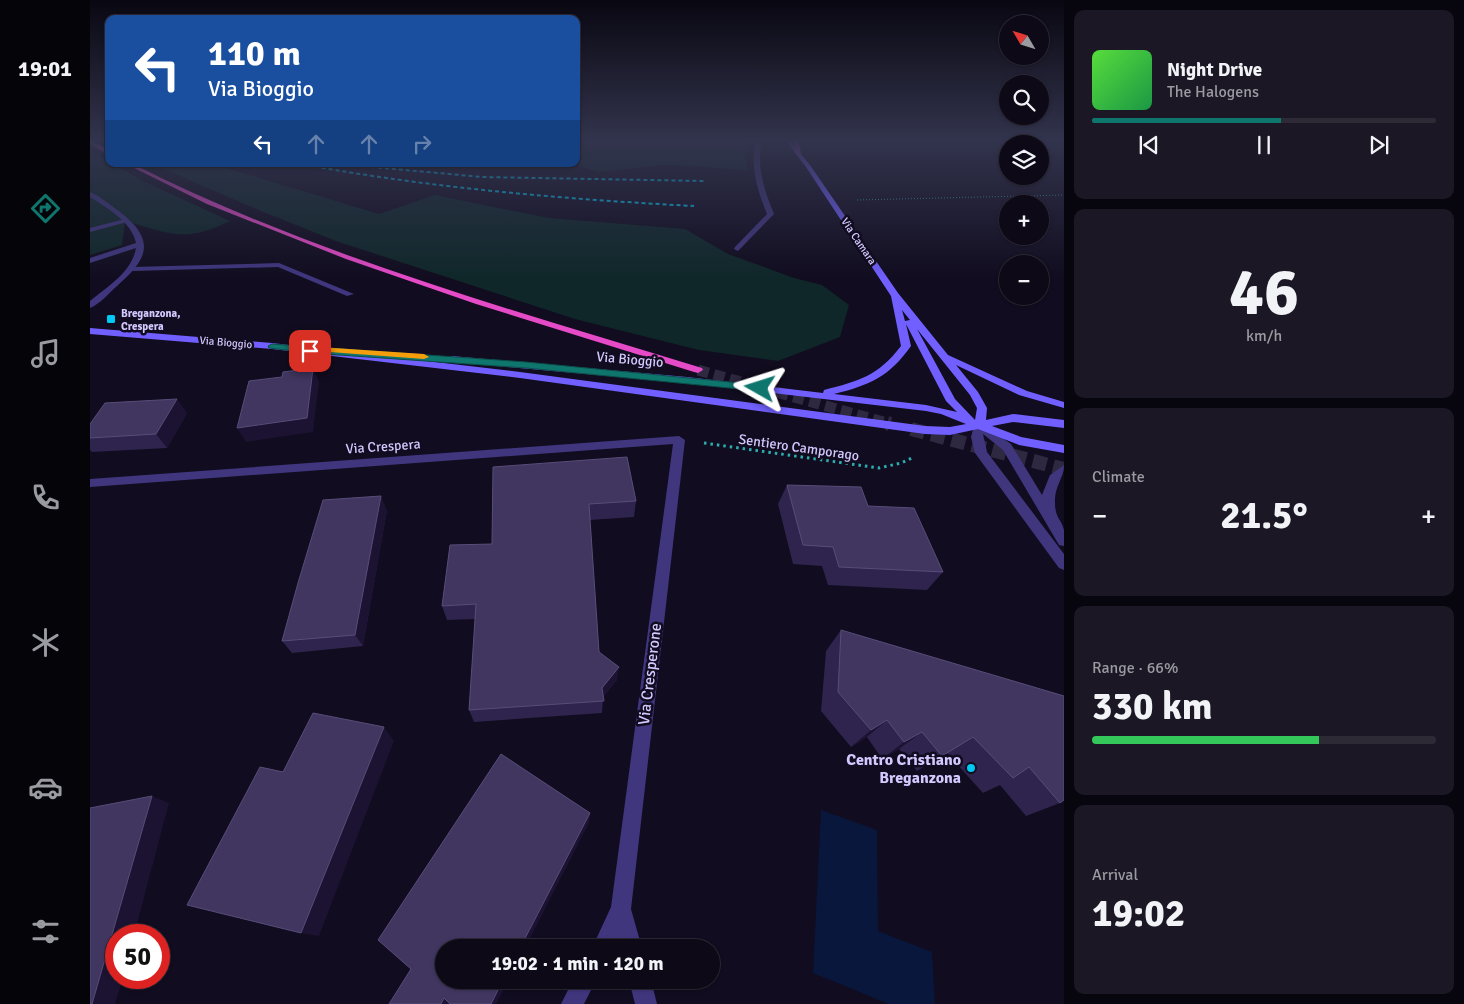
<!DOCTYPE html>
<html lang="en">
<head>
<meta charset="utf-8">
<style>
	body { margin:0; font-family:Signika,sans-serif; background:#1b1724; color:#f1f3f6; height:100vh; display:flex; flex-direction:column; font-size:19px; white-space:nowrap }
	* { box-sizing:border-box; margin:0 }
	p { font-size:16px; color:#9a9aa1 }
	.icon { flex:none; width:28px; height:28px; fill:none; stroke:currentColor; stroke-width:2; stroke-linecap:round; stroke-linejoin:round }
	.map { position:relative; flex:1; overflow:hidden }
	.details { display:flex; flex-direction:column; gap:10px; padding:10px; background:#07050d; width:400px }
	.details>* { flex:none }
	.guide { position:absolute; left:15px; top:15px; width:475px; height:152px; border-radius:10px; box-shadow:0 1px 4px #0004,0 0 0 1px #2d2a36; background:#1a4fa0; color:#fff; overflow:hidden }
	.needle { width:32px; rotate:309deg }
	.tools { position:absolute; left:909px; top:15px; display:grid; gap:10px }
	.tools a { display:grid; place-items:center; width:50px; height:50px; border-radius:50%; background:#0d0917; box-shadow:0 1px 4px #0004,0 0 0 1px #2d2a36; font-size:25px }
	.speed { position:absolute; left:15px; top:924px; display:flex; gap:10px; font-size:25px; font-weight:700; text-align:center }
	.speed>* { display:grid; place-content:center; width:65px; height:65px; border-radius:50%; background:#0d0917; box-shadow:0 1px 4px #0004,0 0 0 1px #2d2a36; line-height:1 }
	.speed .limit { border:8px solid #d22; background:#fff; color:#111 }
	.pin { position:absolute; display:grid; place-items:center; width:42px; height:42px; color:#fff; margin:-21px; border-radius:10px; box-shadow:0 2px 8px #0006 }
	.me { position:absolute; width:55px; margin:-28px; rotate:276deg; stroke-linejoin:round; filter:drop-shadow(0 0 4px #0008) }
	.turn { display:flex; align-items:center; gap:18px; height:105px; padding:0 20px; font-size:22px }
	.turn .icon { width:65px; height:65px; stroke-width:2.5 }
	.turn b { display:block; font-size:35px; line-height:42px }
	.lanes { display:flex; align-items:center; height:48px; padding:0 20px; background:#0003; justify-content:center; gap:25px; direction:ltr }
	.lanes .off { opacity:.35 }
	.big { font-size:38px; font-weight:700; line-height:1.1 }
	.details .card { flex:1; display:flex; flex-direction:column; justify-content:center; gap:8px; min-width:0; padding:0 18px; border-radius:10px; background:#1b1724 }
	.details .dial { align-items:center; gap:0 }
	.dial b { font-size:65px; line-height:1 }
	.song { display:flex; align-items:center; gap:15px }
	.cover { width:60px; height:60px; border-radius:8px; background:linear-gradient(135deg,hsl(110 70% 55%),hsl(140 70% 35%)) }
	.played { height:5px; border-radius:2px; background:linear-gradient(90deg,#0f766e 55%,#2d2a36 55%) }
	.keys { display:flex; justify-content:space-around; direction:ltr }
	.heat { display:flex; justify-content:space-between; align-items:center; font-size:28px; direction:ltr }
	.charge { height:8px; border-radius:4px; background:linear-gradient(90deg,#34c759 66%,#2d2a36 0) }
	.trip { position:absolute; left:345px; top:939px; width:285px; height:50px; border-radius:25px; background:#0d0917; box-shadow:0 1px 4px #0004,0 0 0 1px #2d2a36; font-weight:700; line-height:50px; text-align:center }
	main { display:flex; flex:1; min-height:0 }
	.tabs { display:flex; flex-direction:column; width:90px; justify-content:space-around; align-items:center; background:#050409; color:#9a9aa1 }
	.tabs .icon { width:35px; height:35px }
	.tabs .on { color:#0f766e }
	.tabs b { font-size:22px; color:#f1f3f6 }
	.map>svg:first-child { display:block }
</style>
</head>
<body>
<main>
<nav class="tabs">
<b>19:01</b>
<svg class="icon on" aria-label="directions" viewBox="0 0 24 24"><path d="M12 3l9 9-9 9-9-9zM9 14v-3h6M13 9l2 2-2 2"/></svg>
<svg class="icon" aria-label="music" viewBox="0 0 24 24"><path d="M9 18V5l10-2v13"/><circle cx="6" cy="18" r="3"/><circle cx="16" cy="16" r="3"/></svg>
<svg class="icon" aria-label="phone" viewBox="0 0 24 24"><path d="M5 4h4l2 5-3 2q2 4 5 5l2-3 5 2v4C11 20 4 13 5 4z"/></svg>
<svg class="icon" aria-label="climate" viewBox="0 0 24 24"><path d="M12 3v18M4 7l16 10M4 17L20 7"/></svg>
<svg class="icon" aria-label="car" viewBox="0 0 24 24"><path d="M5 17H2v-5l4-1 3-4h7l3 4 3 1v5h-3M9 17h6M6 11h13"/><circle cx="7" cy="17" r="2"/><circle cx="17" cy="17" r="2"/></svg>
<svg class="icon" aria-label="filters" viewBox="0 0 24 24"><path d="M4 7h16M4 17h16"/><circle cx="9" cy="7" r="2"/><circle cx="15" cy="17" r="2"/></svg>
</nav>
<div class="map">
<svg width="974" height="1004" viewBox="0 0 974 1004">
	<rect width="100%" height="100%" fill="#110c1f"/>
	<!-- green -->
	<path fill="#0f2729" d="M486 140H662L655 156 658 171 611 166 572 165 508 172 486 164H344H486Z
		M0 151 53 181 140 221C94 243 82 234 35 221L32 245 0 255Z
		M62 164H123L289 214 345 195 459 218 595 229 638 254 704 278 732 285 759 305 750 337 688 361 609 350 485 319 246 241 166 209Z"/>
	<!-- water -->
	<path fill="#08173b" d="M731 810 787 830 788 931 842 952 845 1004H799L723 973Z"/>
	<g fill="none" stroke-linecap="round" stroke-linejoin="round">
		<!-- trunk-tunnel-far1 -->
		<path stroke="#2e2841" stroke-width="11" stroke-dasharray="11 5.5" stroke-linecap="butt" d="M608 370 800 424"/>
		<!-- trunk-tunnel -->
		<path stroke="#2e2841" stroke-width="14" stroke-dasharray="14 7" stroke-linecap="butt" d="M797 423 800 424
			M821 429 974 469"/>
		<!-- path-far1 -->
		<path stroke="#2caeb1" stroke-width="1" stroke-dasharray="1 2" stroke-linecap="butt" d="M767 200 974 195"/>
		<!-- path -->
		<path stroke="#2caeb1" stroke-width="3" stroke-dasharray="2.5 4" stroke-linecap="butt" d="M614 443 789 468 811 463 824 457"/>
		<!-- service -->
		<path fill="#3f367e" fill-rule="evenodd" d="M666 140H672C666 167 674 189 684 214L648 251 644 249 645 247 677 214C667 189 660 167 666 140Z
			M35 219 38 221 37 222 0 232V228Z
			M189 263 264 294 257 296 188 267 42 271 38 269 42 267Z"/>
		<!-- minor -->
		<path fill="#3f367e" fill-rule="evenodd" d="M0 192C10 196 20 205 29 211 66 240 59 258 27 286 19 293 10 304 0 308V301C18 286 42 272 46 248L0 263V258L46 243C42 222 17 208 0 197Z
			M890 422 921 444 952 495 960 475 974 465C974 478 964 487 965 502 965 519 971 518 974 530 974 535 974 541 974 546L969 545 913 450 893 434 897 452 974 554V570L969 568 885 453 881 437 884 426Z
			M589 436 595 440 541 909 552 948H530L528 938 523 948H502L521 907 583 444 0 487V479Z
			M483 980H506L494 1004H471Z
			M539 980H561L567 1004H545Z"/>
		<!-- secondary -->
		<path fill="#7160ff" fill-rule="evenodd" d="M695 140H699L720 165 808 293 858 355 937 391 974 402V408L929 395 866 365 888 392 897 408 896 420 923 414 974 420V428L923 422 902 426 931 437 974 445V453L929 445 888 429 860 435 835 434 430 378 182 349 0 334V328L182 343 430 372 835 426 860 427 876 424 851 414 836 411 597 383 362 362 357 359 362 356 597 377 733 393 734 390C769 381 788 376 811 346L801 296 716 167ZM812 310 820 320 815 321ZM816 324 856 401 867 412 836 405 744 394C780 385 799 377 821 346ZM827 329 880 395 887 408 885 420 865 399Z"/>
		<!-- primary -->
		<path fill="#cb50ff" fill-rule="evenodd" d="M703 140H709L711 155 706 154Z"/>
		<!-- trunk -->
		<path fill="#e54ac7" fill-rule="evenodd" d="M0 140 19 150V155L0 144Z
			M36 164H43C223 255 420 309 612 368L613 370 608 373 604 372 386 304 256 259 117 204Z"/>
		<!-- rail -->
		<path stroke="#00c9f4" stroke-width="2" stroke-dasharray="4 3" stroke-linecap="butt" d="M211 164C341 188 472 199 604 206
			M260 165 392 177 614 181"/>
	</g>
	<!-- wall -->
	<path fill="#2f244d" d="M97 413 77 448 2 452 0 450V424Z
		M403 467 546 501 544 517 500 520 509 652 527 680 513 697 512 713 384 722 379 710 385 619 357 620 352 606 402 544Z
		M697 485 778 506 853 572 837 590 738 585 732 566 703 564 688 504Z
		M297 510 273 646 202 653 192 641Z
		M751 630 974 696 970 803 936 816 910 785 893 793 857 753 827 771 809 749 792 759 777 737 761 747 731 711 736 651Z"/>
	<!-- shaded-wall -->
	<path fill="#1c1333" d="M223 368 229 382 223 432 156 442 147 428Z
		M87 399 97 413 77 448 66 434Z
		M291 496 297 510 273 646 265 635Z
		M529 667 527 680 511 700 512 688Z
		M797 720 777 737 761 747 781 730Z
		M294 727 304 741 229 936 211 933Z
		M832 732 809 749 792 759 814 742Z
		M62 796 79 803 44 935H26V978H33L25 1004H2Z
		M500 813 499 823 435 948H430Z
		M413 980H418L406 1004H401Z
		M363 997 359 1004H351L354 998Z"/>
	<!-- building -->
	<path fill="#413660" stroke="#584d79" d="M223 368 217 418 147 428 159 381 192 377 193 372Z
		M87 399 66 434 0 438V424L15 403Z
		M537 457 546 501 499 504 509 652 529 667 512 688 514 701 379 710 386 604 352 606 360 545 402 544 403 467Z
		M697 485 771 487 778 506 824 508 853 572 749 567 743 547 713 545Z
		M291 496 265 635 192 641 208 583 233 500Z
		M751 630 974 696V800L970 803 939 767 923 778 883 737 852 756 832 732 814 742 797 720 781 730 748 692Z
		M223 713 294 727 211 933 97 905 170 767 193 772Z
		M411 754 500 813 430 948H354V980H413L401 1004H360L354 998 351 1004H299L321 969 288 940Z
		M62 796 2 1004H0V808Z"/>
	<!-- sky -->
	<linearGradient id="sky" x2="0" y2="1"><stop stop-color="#090711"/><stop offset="0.5" stop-color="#32344d"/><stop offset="1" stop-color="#32344d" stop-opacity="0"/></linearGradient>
	<rect width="974" height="280" fill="url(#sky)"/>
	<!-- route -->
	<path fill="#0f766e" stroke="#0a4d48" d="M182 344 436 362 670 385 675 388 670 391 436 368 220 353 179 348 178 346Z"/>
	<!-- slow -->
	<path fill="#f59e0b" d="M229 347 334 354 339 357 334 359 226 351 225 349Z"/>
	<!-- markers -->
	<g fill="#00c9f4" stroke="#110c1f" stroke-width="2">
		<rect x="16" y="314" width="10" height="10" rx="2.5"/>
		<circle cx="881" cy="768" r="5"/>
	</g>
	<g text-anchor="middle" stroke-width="5" stroke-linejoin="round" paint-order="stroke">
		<!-- far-street labels -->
		<g font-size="11" fill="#d4c9ff" stroke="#110c1f">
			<text transform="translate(769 241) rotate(56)" y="4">Via Camara</text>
			<text transform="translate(136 342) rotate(5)" y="4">Via Bioggio</text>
		</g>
		<!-- far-poi labels -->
		<g font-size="11" font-weight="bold" fill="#d4c9ff" stroke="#110c1f" text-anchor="start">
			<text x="31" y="317">Breganzona,<tspan x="31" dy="13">Crespera</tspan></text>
		</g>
		<!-- street labels -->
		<g font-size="14" fill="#d4c9ff" stroke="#110c1f">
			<text transform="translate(540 359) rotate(5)" y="5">Via Bioggio</text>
			<text transform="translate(293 446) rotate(-4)" y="5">Via Crespera</text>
			<text transform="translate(709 447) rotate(8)" y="5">Sentiero Camporago</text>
		</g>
		<!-- near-street labels -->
		<g font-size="16" fill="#d4c9ff" stroke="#110c1f">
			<text transform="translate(559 674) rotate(-83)" y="6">Via Cresperone</text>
		</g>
		<!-- near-poi labels -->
		<g font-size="16" font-weight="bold" fill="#d4c9ff" stroke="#110c1f" text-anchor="end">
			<text x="871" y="765">Centro Cristiano<tspan x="871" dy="18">Breganzona</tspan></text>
		</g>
	</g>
</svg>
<div class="tools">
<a><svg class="needle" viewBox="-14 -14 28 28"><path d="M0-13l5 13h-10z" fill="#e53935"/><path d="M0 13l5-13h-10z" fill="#9a9aa1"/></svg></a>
<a><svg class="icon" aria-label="search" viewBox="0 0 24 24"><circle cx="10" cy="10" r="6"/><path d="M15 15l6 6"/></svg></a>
<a><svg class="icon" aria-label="layers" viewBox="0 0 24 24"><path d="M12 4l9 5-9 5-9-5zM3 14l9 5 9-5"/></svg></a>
<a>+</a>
<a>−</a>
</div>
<div class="speed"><div class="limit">50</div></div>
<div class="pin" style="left:220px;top:351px;background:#d93025"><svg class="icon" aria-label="arrive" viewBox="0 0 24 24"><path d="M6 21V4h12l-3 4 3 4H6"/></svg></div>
<svg class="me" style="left:670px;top:388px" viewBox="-20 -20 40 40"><path d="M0-17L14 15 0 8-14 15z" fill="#0f766e" stroke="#fff" stroke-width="4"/></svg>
<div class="trip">19:02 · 1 min · 120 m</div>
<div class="guide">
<div class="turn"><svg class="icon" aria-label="left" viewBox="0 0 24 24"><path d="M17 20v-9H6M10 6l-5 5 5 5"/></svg><div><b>110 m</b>Via Bioggio</div></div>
<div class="lanes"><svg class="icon" aria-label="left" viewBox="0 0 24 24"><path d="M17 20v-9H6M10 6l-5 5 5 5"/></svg><svg class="icon off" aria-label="ahead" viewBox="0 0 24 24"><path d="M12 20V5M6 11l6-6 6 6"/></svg><svg class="icon off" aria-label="ahead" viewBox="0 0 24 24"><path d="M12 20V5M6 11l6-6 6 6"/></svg><svg class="icon off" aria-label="right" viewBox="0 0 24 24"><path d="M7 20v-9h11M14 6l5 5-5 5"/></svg></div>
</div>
</div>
<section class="details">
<div class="card">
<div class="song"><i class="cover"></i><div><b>Night Drive</b><p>The Halogens</p></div></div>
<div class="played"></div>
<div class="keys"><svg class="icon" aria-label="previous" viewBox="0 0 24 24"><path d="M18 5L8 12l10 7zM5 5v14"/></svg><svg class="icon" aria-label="pause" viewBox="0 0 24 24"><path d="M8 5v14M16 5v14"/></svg><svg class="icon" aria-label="next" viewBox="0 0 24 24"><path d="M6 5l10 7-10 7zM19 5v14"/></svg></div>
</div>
<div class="card dial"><b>46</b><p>km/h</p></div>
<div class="card"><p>Climate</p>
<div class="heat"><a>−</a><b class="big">21.5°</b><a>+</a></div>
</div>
<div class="card"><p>Range · 66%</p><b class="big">330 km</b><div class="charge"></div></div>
<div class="card"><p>Arrival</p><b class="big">19:02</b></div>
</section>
</main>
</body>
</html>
